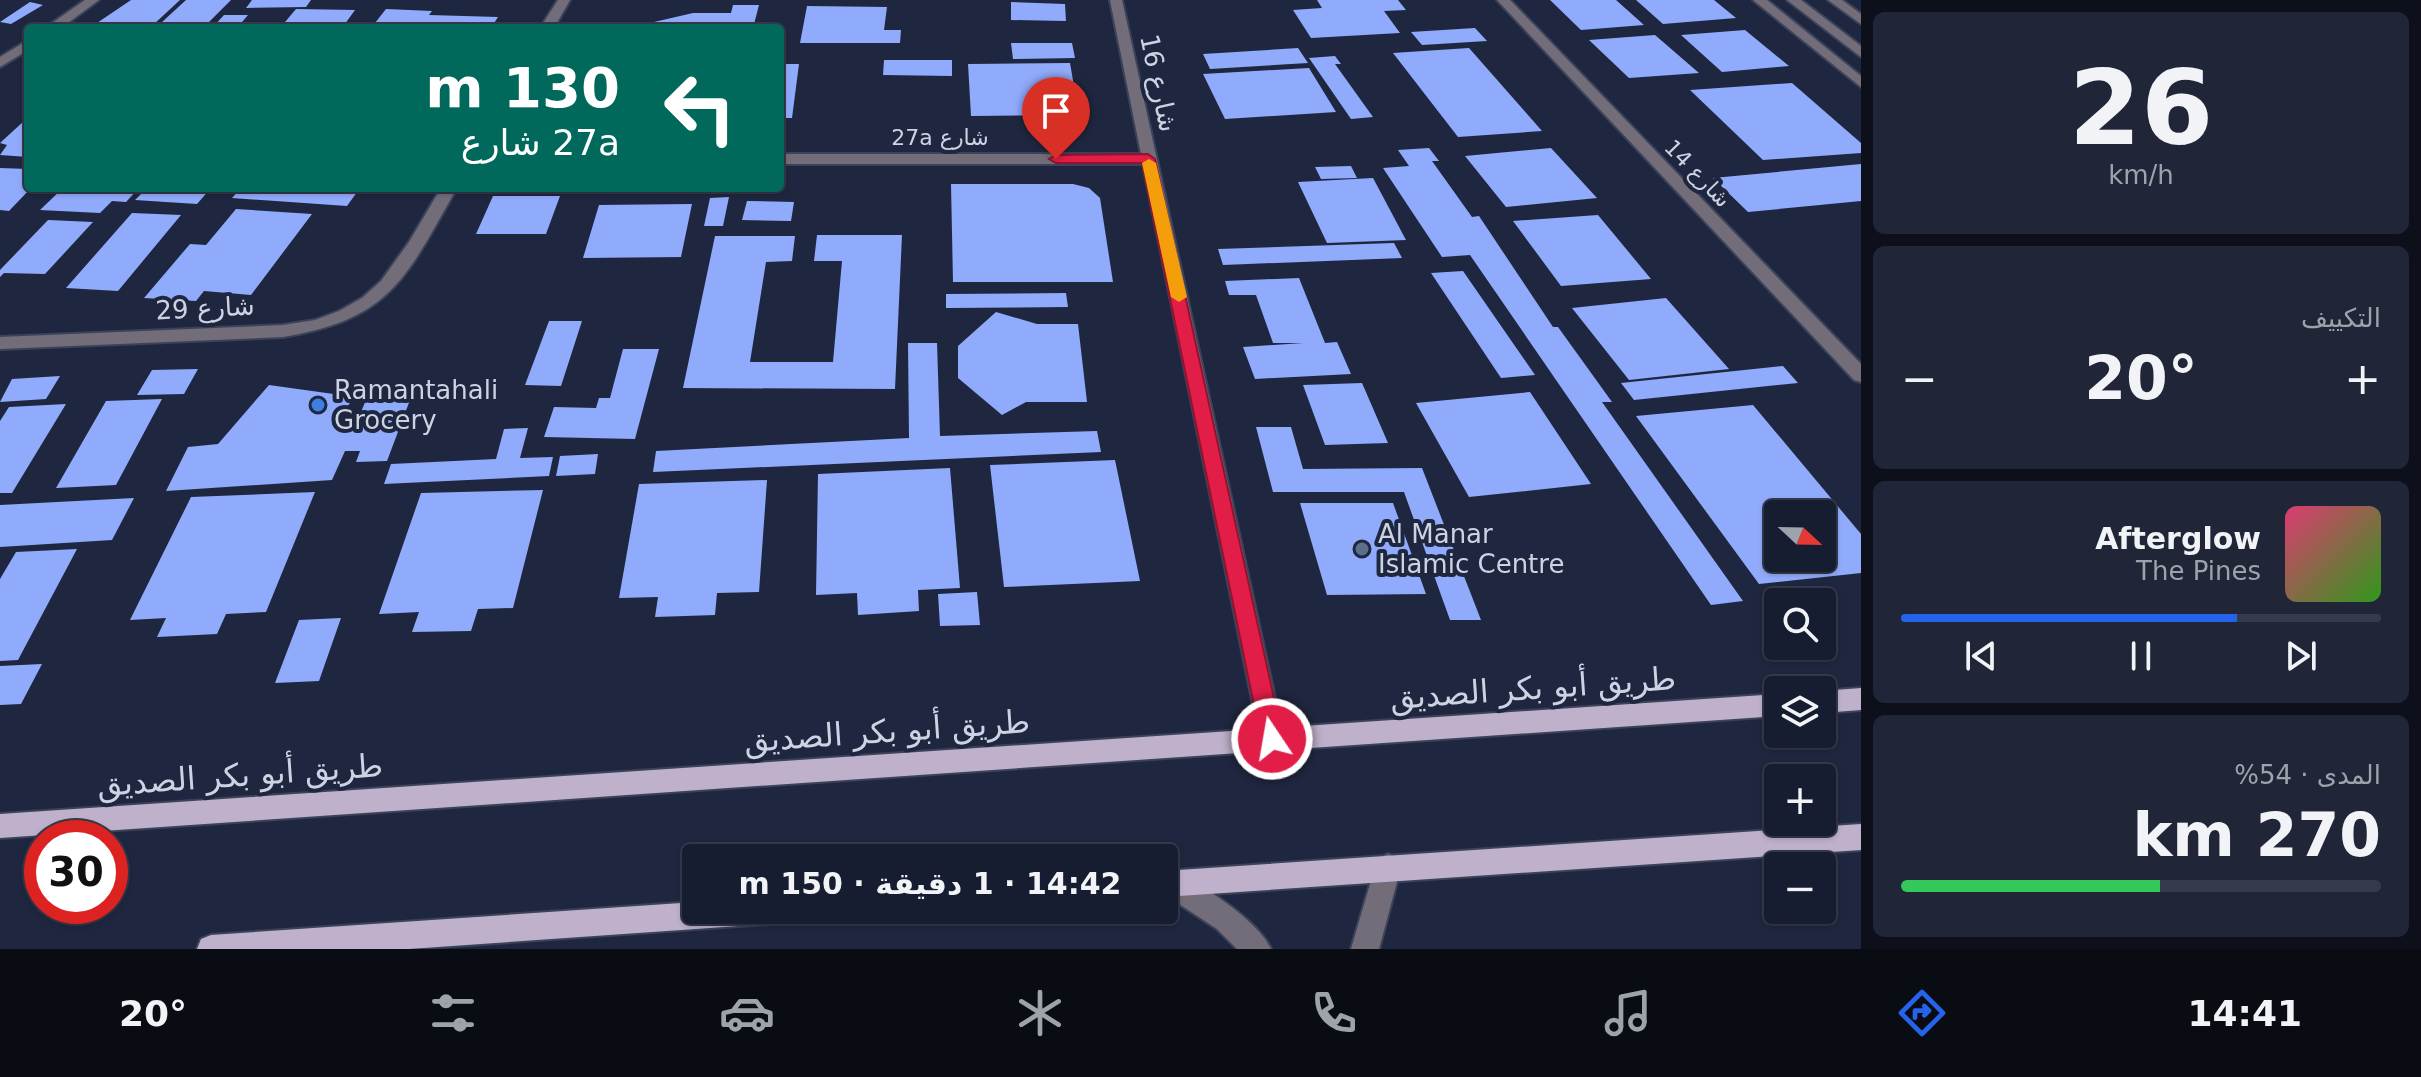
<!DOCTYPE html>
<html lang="ar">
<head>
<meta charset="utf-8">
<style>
	body { margin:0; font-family:"DejaVu Sans",Vazirmatn,sans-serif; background:#202638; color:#f1f3f6; direction:rtl; height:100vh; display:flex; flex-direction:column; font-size:30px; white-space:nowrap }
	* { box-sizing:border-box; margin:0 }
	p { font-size:26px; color:#9ea2ab }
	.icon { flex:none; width:44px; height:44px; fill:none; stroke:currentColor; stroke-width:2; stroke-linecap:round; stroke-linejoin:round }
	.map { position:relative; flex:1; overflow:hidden; direction:ltr }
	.side { display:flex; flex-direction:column; gap:12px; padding:12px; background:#0d101a; width:560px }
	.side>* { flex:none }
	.hud { position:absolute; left:24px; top:24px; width:760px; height:168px; border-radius:8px; box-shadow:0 2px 6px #0004,0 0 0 2px #363b4c; direction:rtl; background:#00695c; color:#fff; overflow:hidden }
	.needle { width:52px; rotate:112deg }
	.buttons { position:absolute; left:1764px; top:500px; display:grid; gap:16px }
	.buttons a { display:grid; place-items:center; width:72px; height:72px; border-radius:8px; background:#171d30; box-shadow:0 2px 6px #0004,0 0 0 2px #363b4c; font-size:40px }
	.speed { position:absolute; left:24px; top:820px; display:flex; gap:16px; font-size:40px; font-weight:700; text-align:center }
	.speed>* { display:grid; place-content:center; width:104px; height:104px; border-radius:50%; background:#171d30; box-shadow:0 2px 6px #0004,0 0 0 2px #363b4c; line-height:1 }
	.speed .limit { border:12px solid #d22; background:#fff; color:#111 }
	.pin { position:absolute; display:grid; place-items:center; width:68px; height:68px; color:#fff; margin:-82px -34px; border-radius:50% 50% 50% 0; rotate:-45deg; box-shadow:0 0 8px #0007 }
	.pin .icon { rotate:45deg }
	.me { position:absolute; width:88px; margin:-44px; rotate:348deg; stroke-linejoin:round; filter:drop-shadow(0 0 6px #0008) }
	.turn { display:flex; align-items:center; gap:28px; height:168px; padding:0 32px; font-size:36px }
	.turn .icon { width:104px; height:104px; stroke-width:2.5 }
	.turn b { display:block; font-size:56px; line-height:68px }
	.big { font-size:60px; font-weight:800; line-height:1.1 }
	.side .card { flex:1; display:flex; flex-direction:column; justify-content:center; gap:12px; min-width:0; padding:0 28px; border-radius:12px; background:#202638 }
	.side .dial { align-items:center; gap:0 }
	.dial b { font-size:104px; line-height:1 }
	.song { display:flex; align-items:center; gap:24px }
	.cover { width:96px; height:96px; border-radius:12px; background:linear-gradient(135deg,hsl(340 70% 55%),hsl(110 70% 35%)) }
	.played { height:8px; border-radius:4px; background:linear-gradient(90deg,#2563eb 70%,#363b4c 70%) }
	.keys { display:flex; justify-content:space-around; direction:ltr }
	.heat { display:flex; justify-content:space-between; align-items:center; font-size:44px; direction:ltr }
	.charge { height:12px; border-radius:6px; background:linear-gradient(90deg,#34c759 54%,#363b4c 0) }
	.trip { position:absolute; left:682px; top:844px; width:496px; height:80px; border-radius:8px; background:#171d30; box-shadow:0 2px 6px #0004,0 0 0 2px #363b4c; font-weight:800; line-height:80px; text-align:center; direction:rtl }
	.dock { display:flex; height:128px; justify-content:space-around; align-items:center; background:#090c13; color:#9ea2ab }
	.dock .icon { width:56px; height:56px }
	.dock .selected { color:#2563eb }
	.dock b { font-size:36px; color:#f1f3f6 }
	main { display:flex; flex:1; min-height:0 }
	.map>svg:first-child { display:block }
</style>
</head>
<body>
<main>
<section class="side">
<div class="card dial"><b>26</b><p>km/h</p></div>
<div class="card"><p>التكييف</p>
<div class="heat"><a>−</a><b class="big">20°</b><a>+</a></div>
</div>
<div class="card">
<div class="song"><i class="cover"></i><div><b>Afterglow</b><p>The Pines</p></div></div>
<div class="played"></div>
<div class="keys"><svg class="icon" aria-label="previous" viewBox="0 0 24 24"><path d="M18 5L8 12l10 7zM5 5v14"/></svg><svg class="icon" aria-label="pause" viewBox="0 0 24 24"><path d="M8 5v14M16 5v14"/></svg><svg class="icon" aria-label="next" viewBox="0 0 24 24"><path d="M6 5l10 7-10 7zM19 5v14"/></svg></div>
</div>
<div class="card"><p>المدى · 54%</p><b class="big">270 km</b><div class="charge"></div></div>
</section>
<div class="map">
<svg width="1861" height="949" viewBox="0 0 1861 949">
	<rect width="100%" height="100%" fill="#1f2740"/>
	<!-- building -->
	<path fill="#91abfc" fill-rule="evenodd" d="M131 0H180L153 25 97 23Z
		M186 0H231L206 25 161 23Z
		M252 0H311L306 7 246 8Z
		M1317 0H1398L1406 10 1384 11 1400 33 1311 38 1293 10 1322 8Z
		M1550 0H1616L1644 25 1581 30Z
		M1636 0H1714L1736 18 1663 24Z
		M30 2 43 5 11 24 0 22Z
		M1011 2 1065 4 1066 21 1011 20Z
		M733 5H759L753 28H652L654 22 693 13H731Z
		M807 6 887 7 884 30H901L900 43H800Z
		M296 9 355 10 342 28H280Z
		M386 9 432 11 429 15 498 17 491 28H371Z
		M224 15H248L237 28H212Z
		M1475 28 1487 41 1422 45 1411 32Z
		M1745 30 1789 66 1722 72 1681 35Z
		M1655 35 1699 73 1629 78 1589 40Z
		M1011 43H1072L1075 58 1013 59Z
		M1298 48 1308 63 1210 69 1203 54Z
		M1469 48 1542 131 1458 137 1393 53Z
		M1335 56 1341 64H1335L1373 117 1351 119 1309 58Z
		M884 60H952V76L883 75Z
		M1070 63 1079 115 971 116 968 64Z
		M780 64H799L792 118H780Z
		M1309 68 1336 112 1225 119 1203 74Z
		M1792 83 1861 143V153L1763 160 1690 90Z
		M24 121H28V157L0 155 7 145 0 143Z
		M1429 148 1439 161H1432L1472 217 1479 216 1553 327H1558L1612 402H1602L1743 601 1711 605 1470 255 1442 257 1383 168 1409 166 1398 150Z
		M1551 148 1597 198 1506 207 1465 156Z
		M1861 164V201L1748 212 1713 178Z
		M1351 166 1357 178 1321 179 1315 167Z
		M0 168 28 169 31 188 9 211 0 210Z
		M1373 178 1406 240 1327 243 1298 182Z
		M951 184H1073L1089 188 1100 198 1113 282H953Z
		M63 188H139L126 202 112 201 100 213 40 210Z
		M147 188H211L197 204 135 200Z
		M241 188H360L347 206 232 198Z
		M493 196H560L546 234H476Z
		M729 197 723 226H704L710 198Z
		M747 201 794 202 791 221 742 220Z
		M692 204 681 257 583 258 599 205Z
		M236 209 312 214 251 295 204 291 196 301 144 298 190 244 206 245Z
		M132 213 181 215 118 291 66 288Z
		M1598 215 1651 279 1561 286 1513 221Z
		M48 220 93 222 45 274 4 273 0 277V270Z
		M817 235H902L895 389 683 388 715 236H795L792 261 766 262 750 362H833L842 261H814Z
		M1394 243 1402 258 1223 265 1218 249Z
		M1463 271 1535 375 1501 378 1431 273Z
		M1299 278 1325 343 1337 342 1351 374 1255 379 1243 347 1303 343H1273L1256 295H1229L1225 281Z
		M1066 293 1068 307 946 308V294Z
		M1666 298 1729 369 1629 380 1572 308Z
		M996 312 1037 324H1078L1087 402H1026L1002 415 958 378V346Z
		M549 321H582L561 386 525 385Z
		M908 343H937L940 436 1097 431 1101 452 653 472 656 451 909 438Z
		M623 349H659L635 439 544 437 554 407 596 408 599 398H610Z
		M1783 366 1798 383 1634 400 1621 383Z
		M198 369 184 394 137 395 152 370Z
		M60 376 46 399 0 402 12 379Z
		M1362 383 1388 443 1325 445 1303 385Z
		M269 385 355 397 332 425 355 426 369 393 413 392 387 461 356 462 360 451H345L332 480 166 491 188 447 218 444Z
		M1530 392 1591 484 1469 497 1416 403Z
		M162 399 116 485 56 488 106 401Z
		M66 404 12 493H0V421L9 407Z
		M1753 405 1861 534V573L1759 584 1636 416ZM1778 514H1822V558H1778Z
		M1256 427H1291L1303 469 1422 468 1481 620H1450L1404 492H1273Z
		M528 428 520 458 553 457 549 476 384 484 391 464 496 459 504 429Z
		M598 454 595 474 556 476 560 456Z
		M1115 460 1140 581 1004 587 990 465Z
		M950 468 960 588 918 590 919 611 858 615 857 593 816 595 818 474Z
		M767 480 759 592 717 593 715 615 655 617 658 597 619 598 639 484Z
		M543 490 513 608 478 609 471 631 412 632 419 612 379 614 421 493Z
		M315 492 266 612 226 614 217 634 157 637 166 618 130 620 191 497Z
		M134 498 112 540 0 547V505Z
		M1300 503H1393L1426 594 1327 595Z
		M77 549 18 660 0 661V579L16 552Z
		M977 592 980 625 940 626 938 594Z
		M341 618 319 681 275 683 299 620Z
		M42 664 21 704 0 705V666Z"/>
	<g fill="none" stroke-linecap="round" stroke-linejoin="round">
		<defs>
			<path id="minor" d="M85 0H99L61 28H45Z
				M558 0H570L554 28H540Z
				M1110 0H1122L1284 739 1281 747 1272 750 1263 747 1260 739 1143 164H780V154H1141Z
				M1497 0H1510L1861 364V382L1854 380Z
				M1753 0H1767L1861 76V87Z
				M1787 0H1801L1861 46V57Z
				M1828 0H1842L1861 14V24Z
				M28 40V50L0 67V57Z
				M441 188H457C406 277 392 319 283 337L0 349V337L283 325 315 320 339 311 362 298 381 281 409 242Z
				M1388 854 1397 858 1401 867 1379 949H1351L1375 867 1379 858Z
				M1171 870C1199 882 1259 921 1271 949H1237L1217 929 1164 894V873Z"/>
			<path id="major" d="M1861 688V710L1822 713V691Z
				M1778 694V716L0 838V814Z
				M1861 824V850L1164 897V871Z
				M696 902V910H795L791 919 782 923 409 949H197L201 939 211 935Z"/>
		</defs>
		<!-- minor casing -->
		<use href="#minor" stroke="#3b435a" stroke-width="4"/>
		<!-- major casing -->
		<use href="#major" stroke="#3b435a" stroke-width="4"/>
		<!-- minor -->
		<use href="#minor" fill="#736d7a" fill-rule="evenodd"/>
		<!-- major -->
		<use href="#major" fill="#bfb1cc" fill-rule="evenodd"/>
	</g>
	<!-- route -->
	<path fill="#e11d48" stroke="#92132f" stroke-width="2" d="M1148 154 1155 159 1283 739 1280 747 1272 750 1264 747 1261 739 1142 163H1056L1049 159 1056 155Z"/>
	<!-- slow -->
	<path fill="#f59e0b" d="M1149 159 1156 163 1187 297 1179 302 1171 297 1142 163Z"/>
	<!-- markers -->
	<circle fill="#3f7fe0" stroke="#1f2740" stroke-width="3" cx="318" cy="405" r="8"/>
	<circle fill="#5c6f8a" stroke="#1f2740" stroke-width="3" cx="1362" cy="549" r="8"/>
	<g text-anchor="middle" stroke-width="8" stroke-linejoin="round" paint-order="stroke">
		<!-- far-street labels -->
		<g font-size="22" fill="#ccd3e3" stroke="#1f2740">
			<text x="940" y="145">27a شارع</text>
			<text transform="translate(1698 173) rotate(46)" y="8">شارع 14</text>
		</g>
		<!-- street labels -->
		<g font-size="26" fill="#ccd3e3" stroke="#1f2740">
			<text transform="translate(1159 83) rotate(78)" y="9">شارع 16</text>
			<text transform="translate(205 308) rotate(-3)" y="9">شارع 29</text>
		</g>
		<!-- poi labels -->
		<g font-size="26" fill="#ccd3e3" stroke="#1f2740" text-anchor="start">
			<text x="334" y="399">Ramantahali<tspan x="334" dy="30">Grocery</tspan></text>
			<text x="1378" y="543">Al Manar<tspan x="1378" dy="30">Islamic Centre</tspan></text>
		</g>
		<!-- near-street labels -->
		<g font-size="32" fill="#ccd3e3" stroke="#1f2740">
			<text transform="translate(1533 688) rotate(-4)" y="11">طريق أبو بكر الصديق</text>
			<text transform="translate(887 731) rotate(-4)" y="11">طريق أبو بكر الصديق</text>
			<text transform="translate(240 775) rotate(-4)" y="11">طريق أبو بكر الصديق</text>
		</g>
	</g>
</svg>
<div class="buttons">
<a><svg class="needle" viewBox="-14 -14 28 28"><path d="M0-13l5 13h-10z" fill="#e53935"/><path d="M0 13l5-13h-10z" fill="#9ea2ab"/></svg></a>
<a><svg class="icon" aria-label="search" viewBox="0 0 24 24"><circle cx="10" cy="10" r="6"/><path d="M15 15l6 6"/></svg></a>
<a><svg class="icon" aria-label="layers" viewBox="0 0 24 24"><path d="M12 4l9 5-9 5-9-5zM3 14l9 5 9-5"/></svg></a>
<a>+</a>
<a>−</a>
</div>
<div class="speed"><div class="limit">30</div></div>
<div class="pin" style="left:1056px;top:159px;background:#d93025"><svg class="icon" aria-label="arrive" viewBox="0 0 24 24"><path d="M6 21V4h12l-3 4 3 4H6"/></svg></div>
<svg class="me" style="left:1272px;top:739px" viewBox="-20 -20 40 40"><circle r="17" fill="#e11d48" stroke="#fff" stroke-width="3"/><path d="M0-11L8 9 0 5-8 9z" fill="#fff"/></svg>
<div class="trip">14:42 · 1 دقيقة · 150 m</div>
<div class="hud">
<div class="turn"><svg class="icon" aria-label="left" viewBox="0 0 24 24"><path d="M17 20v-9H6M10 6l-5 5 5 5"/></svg><div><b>130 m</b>27a شارع</div></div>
</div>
</div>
</main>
<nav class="dock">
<b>14:41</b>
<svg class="icon selected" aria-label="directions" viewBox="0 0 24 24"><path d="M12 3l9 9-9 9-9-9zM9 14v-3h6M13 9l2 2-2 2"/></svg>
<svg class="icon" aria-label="music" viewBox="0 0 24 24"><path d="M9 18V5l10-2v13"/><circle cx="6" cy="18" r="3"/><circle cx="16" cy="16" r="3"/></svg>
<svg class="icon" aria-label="phone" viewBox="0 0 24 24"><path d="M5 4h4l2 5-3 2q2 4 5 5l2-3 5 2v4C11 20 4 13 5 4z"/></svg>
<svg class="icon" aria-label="climate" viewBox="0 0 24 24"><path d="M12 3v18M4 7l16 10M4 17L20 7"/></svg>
<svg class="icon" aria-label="car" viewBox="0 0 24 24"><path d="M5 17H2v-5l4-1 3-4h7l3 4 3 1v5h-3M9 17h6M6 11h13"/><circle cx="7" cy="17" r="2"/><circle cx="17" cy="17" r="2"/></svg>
<svg class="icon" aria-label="filters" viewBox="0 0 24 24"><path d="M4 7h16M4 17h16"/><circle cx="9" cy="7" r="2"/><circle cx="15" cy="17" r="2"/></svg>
<b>20°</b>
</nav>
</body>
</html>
